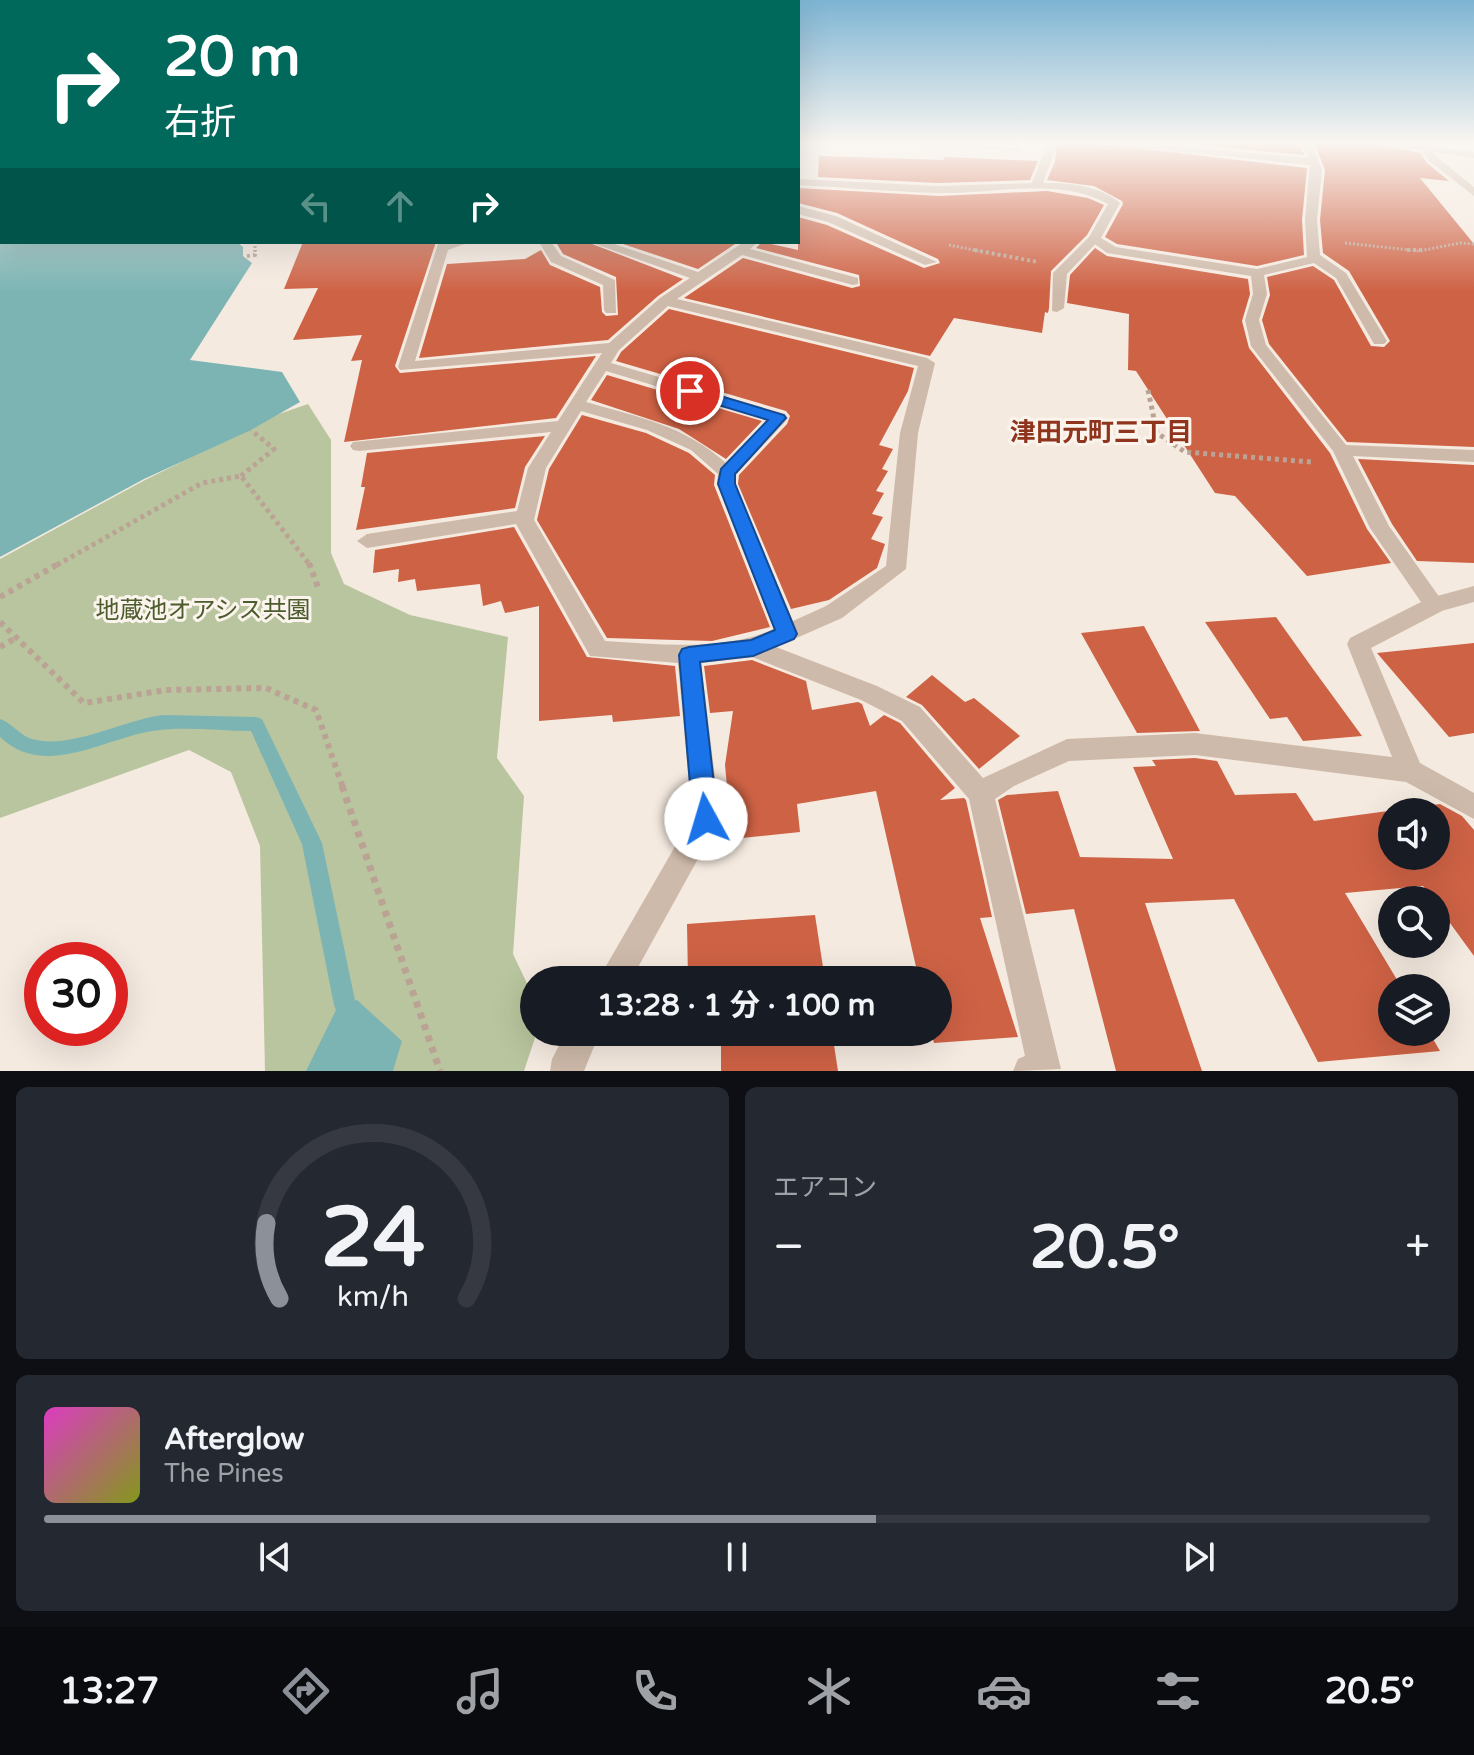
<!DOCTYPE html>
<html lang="ja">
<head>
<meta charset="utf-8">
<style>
	body { margin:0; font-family:"Varela Round","Noto Sans JP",sans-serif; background:#242831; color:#f1f3f6; height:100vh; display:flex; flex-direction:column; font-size:30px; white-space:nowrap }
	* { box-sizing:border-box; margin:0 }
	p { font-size:26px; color:#9ea1a6 }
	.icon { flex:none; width:44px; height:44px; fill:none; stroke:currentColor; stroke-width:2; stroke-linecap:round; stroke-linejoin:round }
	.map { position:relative; height:1071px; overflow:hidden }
	.panel { display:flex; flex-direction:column; gap:16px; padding:16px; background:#0d0f14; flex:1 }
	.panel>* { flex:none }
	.guide { position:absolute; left:0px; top:0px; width:800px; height:244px; box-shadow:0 8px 32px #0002; background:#00695c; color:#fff; overflow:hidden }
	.tools { position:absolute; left:1378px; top:798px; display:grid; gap:16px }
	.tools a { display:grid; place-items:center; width:72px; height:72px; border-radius:50%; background:#171b24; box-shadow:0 8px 32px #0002; font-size:40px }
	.speed { position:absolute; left:24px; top:942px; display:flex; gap:16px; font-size:40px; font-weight:700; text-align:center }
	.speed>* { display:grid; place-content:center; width:104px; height:104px; border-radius:50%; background:#171b24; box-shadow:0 8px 32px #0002; line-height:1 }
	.speed .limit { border:12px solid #d22; background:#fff; color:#111 }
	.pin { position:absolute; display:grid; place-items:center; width:68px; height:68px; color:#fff; margin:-34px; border:4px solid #fff; border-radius:50%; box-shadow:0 2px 8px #0007 }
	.me { position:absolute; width:88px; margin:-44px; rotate:354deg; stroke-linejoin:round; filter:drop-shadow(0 0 6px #0008) }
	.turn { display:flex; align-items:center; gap:28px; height:168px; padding:0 32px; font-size:36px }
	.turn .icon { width:104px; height:104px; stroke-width:2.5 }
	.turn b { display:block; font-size:56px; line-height:68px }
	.lanes { display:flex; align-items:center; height:76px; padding:0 32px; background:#0003; justify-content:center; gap:40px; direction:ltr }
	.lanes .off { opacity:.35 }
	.big { font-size:60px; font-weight:700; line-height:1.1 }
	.panel .widget { flex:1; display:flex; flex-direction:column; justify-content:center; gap:12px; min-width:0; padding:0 28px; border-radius:12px; background:#242831 }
	.panel .dial { align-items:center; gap:0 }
	.dial svg { height:208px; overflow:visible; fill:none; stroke:#363941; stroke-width:7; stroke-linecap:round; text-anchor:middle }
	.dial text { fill:#f1f3f6; stroke:none }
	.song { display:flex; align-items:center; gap:24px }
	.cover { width:96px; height:96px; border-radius:12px; background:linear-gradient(135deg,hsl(310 70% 55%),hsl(70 70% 35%)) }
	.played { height:8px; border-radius:4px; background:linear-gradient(90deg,#8c9099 60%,#363941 60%) }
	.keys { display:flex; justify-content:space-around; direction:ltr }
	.heat { display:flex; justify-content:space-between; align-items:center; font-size:44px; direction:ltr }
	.panel .tiles { flex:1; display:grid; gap:16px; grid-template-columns:1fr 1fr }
	.widget:last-child { grid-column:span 2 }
	.trip { position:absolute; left:520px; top:966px; width:432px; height:80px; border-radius:40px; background:#171b24; box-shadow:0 8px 32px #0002; font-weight:700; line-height:80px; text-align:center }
	.menu { display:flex; height:128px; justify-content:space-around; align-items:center; background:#090b0e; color:#9ea1a6 }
	.menu .icon { width:56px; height:56px }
	.menu .active { color:#8c9099 }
	.menu b { font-size:36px; color:#f1f3f6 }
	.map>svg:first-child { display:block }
</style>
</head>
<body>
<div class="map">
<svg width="1474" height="1071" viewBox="0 0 1474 1071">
	<rect width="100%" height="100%" fill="#f5eae0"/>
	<!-- green -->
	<path fill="#b9c59e" d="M308 404 331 440V553L344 584 410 615 508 637 497 758 524 796 513 954 534 998V1032H537L524 1071H265L260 846 231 772 189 750 0 818V559L145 480 279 414Z"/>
	<!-- water -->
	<path fill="#7cb4b4" d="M0 240 237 242 243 247V256L252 263 190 360 282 372 300 402 251 430 144 479 0 557Z
		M357 1000 402 1041 393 1071H306L337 1008Z"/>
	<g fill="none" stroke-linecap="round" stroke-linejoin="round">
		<!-- stream -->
		<path fill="#7cb4b4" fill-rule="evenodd" d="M163 715 256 717 262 719 322 843 356 1005 353 1013 345 1016 337 1013 334 1005 302 844 251 731C218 731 185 726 152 731 103 739 44 779 0 737V719C12 723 19 735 32 739 70 750 123 720 163 715Z"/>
	</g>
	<!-- building -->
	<path fill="#ce6245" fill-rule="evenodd" d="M1057 142H1083L1307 168 1302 220 1304 255 1257 266 1117 244 1105 237 1123 204 1122 201 1094 186 1047 180 1055 162Z
		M1169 142H1298L1304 155Z
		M1314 142H1368L1420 153 1427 163 1449 181 1420 178 1474 244V447L1347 442 1269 344 1262 320 1270 295 1267 277 1313 266 1334 280 1371 346 1384 347 1390 341 1349 271 1323 253 1320 220 1325 170Z
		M819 156 944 160V157L1038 161 1030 180 938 183 818 177Z
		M798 188 939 196 1047 191 1088 198 1104 205 1087 235 1051 271 1049 308 1048 313 1045 312 1042 333 954 318 930 356 684 298 743 258 852 288 860 286 859 275 756 248 762 242 798 250V217L827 225 924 268 940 263 938 259 837 213 798 203Z
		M303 242H436L395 366 400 373 596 356 556 418 344 442 362 360 351 361 362 335 293 340 318 288 284 289Z
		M556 242H587L683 279 658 296 608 340 419 358 447 264 525 259 541 250 550 265 600 287 602 312 606 316 618 315 616 277 563 254Z
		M617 242H738L698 269Z
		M1095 248 1107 256 1248 279 1250 294 1242 321 1249 348 1330 453 1367 529 1391 563 1307 576 1235 496 1215 493 1136 371 1128 370 1129 314 1067 303 1070 275Z
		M669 309 914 368 908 391 879 445 893 449 882 469 888 471 876 491 884 493 872 514 883 517 871 539 885 544 877 568 829 600 791 609 738 484 739 475 787 424 790 416 786 411 616 361 621 352Z
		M607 375 762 421 726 459 679 429 591 400Z
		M582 415 646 433 689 453 715 475 714 485 770 627 712 641 607 638 537 520 549 469Z
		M545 436 525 467 515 508 356 530 365 487H361L367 453Z
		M1358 459 1474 465V563L1417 561 1392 524Z
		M514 527 587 657 675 666 680 716 613 722 612 715 539 721V606L505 613 501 601 483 606 480 584 417 591 415 579 398 582 399 569 373 573 375 550Z
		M1276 617 1313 669 1362 736 1303 741 1287 717 1270 719 1205 622Z
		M1144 626 1200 731 1137 733 1081 633Z
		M1474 643V733L1449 737 1377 653Z
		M752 660 806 681 812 710 858 702 862 704 870 726 884 715 900 723 955 788 940 800 964 798 966 800 992 917 980 918 1018 1037 934 1043 931 1032H938V980H919L876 791 797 804 800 832 732 839 725 765 733 711 710 713 704 666Z
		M932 675 965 702 974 698 1020 736 979 769 922 705 906 697Z
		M1195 758 1217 761 1235 795 1296 793 1314 821 1440 804 1462 816 1474 830V956L1423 886 1345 893 1402 988H1392V1032H1429L1440 1051 1318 1062 1234 899 1145 903 1202 1071H1116L1074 909 1026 914 998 800 1007 795 1058 791 1080 857 1173 859 1133 767 1156 766 1152 760ZM1392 812H1436V856H1392Z
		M815 915 825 980H688L687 924Z
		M721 1032H832L838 1071H721Z"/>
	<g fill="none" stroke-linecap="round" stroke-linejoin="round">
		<!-- path-far4 -->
		<path stroke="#baa394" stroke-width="3" stroke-dasharray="2 2" stroke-linecap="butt" d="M901 142 1021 150
			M255 242V252
			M1345 243 1419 251 1460 243 1474 244
			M949 245 984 252"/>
		<!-- path-far3 -->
		<path stroke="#baa394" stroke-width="4" stroke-dasharray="3 3" stroke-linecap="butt" d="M974 250 1038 262
			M1407 250H1425
			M247 256 255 255V250"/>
		<!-- path-far2 -->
		<path stroke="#baa394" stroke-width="5" stroke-dasharray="4 4" stroke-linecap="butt" d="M1148 390 1157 433 1185 452 1312 462
			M241 476 274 449 251 430
			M57 565 202 483 241 476 310 565"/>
		<!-- path-far1 -->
		<path stroke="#baa394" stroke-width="6" stroke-dasharray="5 5" stroke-linecap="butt" d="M309 563 319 590
			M0 597 60 563
			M0 622 84 703 166 690 266 688 316 710 343 788
			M0 647 16 638"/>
		<!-- path -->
		<path stroke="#baa394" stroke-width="7" stroke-dasharray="6 6" stroke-linecap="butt" d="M342 786 440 1071"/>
		<!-- lane -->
		<path fill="#cebaaa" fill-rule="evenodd" d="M1416 142H1426L1437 157 1474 187V196L1429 161Z
			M1090 236 1100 239 1067 274 1064 308 1057 312 1052 311 1053 273Z
			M539 242H551L561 256 615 280 616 313H606L604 310 603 285 551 262Z
			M1474 586V602L1434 613 1426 611 1423 605 1426 599Z"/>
		<!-- street -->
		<path fill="#cebaaa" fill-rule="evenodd" d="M1044 142H1054L1056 148 1043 183C1069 183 1099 185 1120 203L1101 238 1116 247 1257 269 1307 257 1305 220 1310 165 1086 142H1130L1309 158 1301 142H1311L1322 170 1317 220 1320 255 1346 273 1387 341 1384 344H1374L1336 278 1314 263 1264 275 1267 294 1259 320 1266 345 1346 445 1474 450V462L1353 456 1389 526 1445 605 1442 611 1371 648 1420 763 1474 793V819L1406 782 1195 755 1069 761 1014 786 995 799 1061 1069 1013 1071 1018 1059 1025 1056 969 799 902 721 861 700 752 657 701 663 720 819 631 980H598L692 817 678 663 590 656 516 524 367 548 357 541 367 534 517 511 528 468 551 432 359 451 353 450 350 446 353 442 558 421 602 353 400 370 398 367 438 244 470 242 448 250 415 361 609 343 660 298 690 278 590 242H608L698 272 744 242H758L750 249 858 278V284L853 285 742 255 677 299 927 358 935 363 918 433 906 569 842 618 776 647 877 686 920 707 983 778 1067 739 1195 733 1392 757 1347 644 1350 638 1421 602 1370 528 1333 451 1251 346 1245 320 1253 294 1251 276 1107 253 1088 239 1108 204C1058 176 993 194 939 193 892 192 845 187 798 185V179L938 186 1032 183 1046 148ZM668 306 918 366 900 433 886 566 826 606 793 621 735 484 736 474 785 422 788 418 785 414 611 363 619 350ZM606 371 768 420 726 463C685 426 639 417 586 402ZM581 411 647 430 691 450 718 474 717 484 774 629C721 652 661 644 605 641L534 520 546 468Z
			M1371 142H1402L1474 152V158Z
			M0 195H2V201H0Z
			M798 206 836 216 937 262 925 265 828 222 798 214Z
			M566 1032H600L584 1071H550L552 1059Z"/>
	</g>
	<!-- sky -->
	<linearGradient id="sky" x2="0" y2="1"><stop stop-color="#7db4d3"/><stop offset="0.49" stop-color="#faf6f1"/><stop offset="1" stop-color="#faf6f1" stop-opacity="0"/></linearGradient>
	<rect width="1474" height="292" fill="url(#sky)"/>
	<!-- route -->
	<path fill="#1a73e8" stroke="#114b97" stroke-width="2" d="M690 387 784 415 786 418 735 474V484L797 634 794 639 753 656 700 662 718 819 714 828 706 831 697 828 693 819 679 655 682 649 689 647 751 640 775 630 718 484 721 469 768 420 685 395V388Z"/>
	<g text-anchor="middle" stroke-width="6" stroke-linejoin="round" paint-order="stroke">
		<!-- park labels -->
		<g font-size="24" fill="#4c5c2c" stroke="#fbf4ed">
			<text x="203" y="618">地蔵池オアシス共園</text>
		</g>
		<!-- neighbourhood labels -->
		<g font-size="26" font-weight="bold" fill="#90351d" stroke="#fbf4ed">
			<text x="1101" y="441">津田元町三丁目</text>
		</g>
	</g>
</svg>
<div class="tools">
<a><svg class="icon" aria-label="sound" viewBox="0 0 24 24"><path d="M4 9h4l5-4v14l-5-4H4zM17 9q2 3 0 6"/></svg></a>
<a><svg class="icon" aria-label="search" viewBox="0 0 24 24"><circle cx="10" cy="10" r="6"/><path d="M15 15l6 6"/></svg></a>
<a><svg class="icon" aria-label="layers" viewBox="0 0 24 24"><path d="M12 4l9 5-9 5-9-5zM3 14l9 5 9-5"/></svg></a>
</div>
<div class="speed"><div class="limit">30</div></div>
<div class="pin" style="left:690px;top:391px;background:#d93025"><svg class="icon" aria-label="arrive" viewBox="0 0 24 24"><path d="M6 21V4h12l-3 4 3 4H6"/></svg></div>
<svg class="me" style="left:706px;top:819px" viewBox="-20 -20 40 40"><circle r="19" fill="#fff"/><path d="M0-13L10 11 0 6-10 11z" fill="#1a73e8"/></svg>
<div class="trip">13:28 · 1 分 · 100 m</div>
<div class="guide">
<div class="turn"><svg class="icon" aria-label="right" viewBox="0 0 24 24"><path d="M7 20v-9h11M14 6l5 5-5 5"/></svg><div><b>20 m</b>右折</div></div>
<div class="lanes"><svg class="icon off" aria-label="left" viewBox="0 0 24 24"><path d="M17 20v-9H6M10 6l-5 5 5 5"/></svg><svg class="icon off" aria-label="ahead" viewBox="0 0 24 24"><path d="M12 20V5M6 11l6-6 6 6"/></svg><svg class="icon" aria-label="right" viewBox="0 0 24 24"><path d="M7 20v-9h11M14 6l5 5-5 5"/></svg></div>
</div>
</div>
<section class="panel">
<div class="tiles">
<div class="widget dial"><svg viewBox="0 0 100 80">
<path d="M14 69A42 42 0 1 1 86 69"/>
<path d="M14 69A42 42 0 0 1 9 40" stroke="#8c9099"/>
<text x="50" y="56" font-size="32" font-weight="700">24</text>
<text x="50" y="72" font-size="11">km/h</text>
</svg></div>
<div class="widget"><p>エアコン</p>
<div class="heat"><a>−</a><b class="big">20.5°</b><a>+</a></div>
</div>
<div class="widget">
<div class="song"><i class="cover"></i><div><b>Afterglow</b><p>The Pines</p></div></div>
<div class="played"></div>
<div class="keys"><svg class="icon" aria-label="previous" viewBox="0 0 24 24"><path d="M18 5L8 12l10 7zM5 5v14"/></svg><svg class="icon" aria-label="pause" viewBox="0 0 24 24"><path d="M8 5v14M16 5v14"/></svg><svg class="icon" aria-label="next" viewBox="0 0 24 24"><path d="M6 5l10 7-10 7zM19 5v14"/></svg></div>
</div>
</div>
</section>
<nav class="menu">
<b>13:27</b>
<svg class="icon active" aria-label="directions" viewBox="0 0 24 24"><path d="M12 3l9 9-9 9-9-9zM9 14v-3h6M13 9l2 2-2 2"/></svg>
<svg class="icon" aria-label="music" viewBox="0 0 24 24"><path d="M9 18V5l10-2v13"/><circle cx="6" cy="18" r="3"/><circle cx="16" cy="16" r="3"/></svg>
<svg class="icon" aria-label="phone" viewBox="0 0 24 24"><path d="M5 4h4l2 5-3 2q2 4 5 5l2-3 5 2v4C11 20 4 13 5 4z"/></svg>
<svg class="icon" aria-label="climate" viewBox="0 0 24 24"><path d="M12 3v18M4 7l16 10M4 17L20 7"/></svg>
<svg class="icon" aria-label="car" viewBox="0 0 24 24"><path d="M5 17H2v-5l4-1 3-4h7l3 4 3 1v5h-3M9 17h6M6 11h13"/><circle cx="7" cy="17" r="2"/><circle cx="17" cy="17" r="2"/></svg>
<svg class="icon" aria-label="filters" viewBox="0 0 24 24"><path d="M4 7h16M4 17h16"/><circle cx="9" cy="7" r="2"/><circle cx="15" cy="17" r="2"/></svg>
<b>20.5°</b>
</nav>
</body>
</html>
